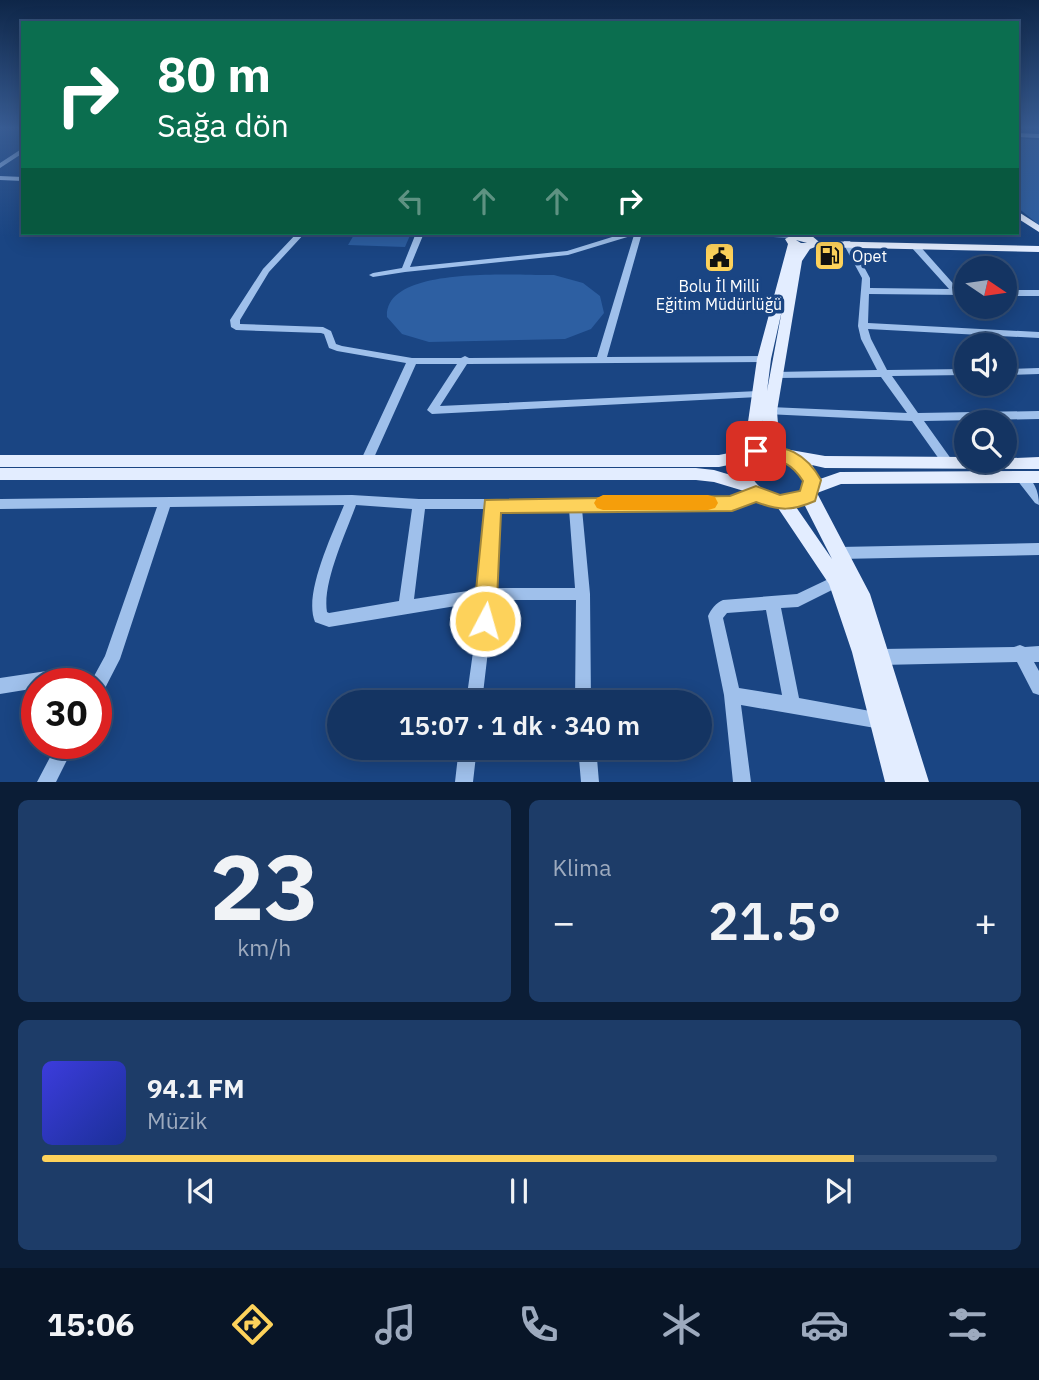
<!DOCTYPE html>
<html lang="tr">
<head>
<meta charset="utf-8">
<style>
	body { margin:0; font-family:"IBM Plex Sans",sans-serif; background:#1d3c68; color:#f1f3f6; height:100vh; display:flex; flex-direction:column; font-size:26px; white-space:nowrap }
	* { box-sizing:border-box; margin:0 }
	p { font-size:23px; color:#9daabe }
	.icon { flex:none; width:38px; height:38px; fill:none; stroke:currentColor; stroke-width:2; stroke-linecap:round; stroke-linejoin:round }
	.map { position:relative; height:782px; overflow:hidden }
	.drawer { display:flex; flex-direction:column; gap:18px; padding:18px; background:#0b1d36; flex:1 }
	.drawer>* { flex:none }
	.guide { position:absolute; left:21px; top:21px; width:998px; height:214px; border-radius:0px; box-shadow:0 4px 18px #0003,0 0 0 2px #334f77; background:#0b6e4f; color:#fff; overflow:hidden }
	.needle { width:46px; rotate:103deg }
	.tools { position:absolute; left:954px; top:256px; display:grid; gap:14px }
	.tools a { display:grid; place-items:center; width:63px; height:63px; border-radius:50%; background:#143462; box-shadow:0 4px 18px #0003,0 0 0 2px #334f77; font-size:35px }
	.speed { position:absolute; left:21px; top:668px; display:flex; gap:14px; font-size:35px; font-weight:700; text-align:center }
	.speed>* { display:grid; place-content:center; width:91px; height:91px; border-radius:50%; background:#143462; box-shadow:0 4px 18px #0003,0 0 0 2px #334f77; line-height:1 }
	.speed .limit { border:10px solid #d22; background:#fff; color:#111 }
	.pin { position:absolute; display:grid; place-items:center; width:60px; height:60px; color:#fff; margin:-30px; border-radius:14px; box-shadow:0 4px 10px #0006 }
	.me { position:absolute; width:77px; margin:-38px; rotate:6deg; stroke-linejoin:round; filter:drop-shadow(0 0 5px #0008) }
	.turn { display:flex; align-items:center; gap:24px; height:147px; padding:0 21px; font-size:32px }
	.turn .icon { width:91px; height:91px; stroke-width:2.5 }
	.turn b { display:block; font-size:49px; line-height:60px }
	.lanes { display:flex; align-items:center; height:66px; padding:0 21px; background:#0003; justify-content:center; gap:35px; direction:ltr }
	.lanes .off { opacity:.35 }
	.big { font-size:52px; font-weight:600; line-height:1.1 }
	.drawer .tile { flex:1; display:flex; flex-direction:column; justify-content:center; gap:10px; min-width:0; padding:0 24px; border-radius:10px; background:#1d3c68 }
	.drawer .dial { align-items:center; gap:0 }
	.dial b { font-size:91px; line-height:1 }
	.song { display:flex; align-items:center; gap:21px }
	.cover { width:84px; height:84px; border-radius:10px; background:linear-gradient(135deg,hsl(240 70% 55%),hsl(230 70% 35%)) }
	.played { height:7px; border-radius:4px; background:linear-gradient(90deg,#fdd25b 85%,#334f77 85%) }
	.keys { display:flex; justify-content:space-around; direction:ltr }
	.heat { display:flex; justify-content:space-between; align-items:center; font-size:38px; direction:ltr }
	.drawer .tiles { flex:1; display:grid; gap:18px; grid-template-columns:1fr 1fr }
	.tile:last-child { grid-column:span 2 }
	.trip { position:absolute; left:327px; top:690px; width:385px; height:70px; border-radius:35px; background:#143462; box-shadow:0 4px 18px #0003,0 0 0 2px #334f77; font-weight:600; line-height:70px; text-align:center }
	.dock { display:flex; height:112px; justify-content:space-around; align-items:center; background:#081527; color:#9daabe }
	.dock .icon { width:49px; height:49px }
	.dock .on { color:#fdd25b }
	.dock b { font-size:32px; color:#f1f3f6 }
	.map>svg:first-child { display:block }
</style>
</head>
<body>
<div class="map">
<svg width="1039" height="782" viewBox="0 0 1039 782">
	<rect width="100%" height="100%" fill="#1a4583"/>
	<!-- green -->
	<path fill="#2d5fa2" d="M1017 138 1039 140V225L1017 207Z
		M355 233H411L405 247 348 245Z
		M554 275 583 283 600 296 604 313 591 329 565 339 429 342 402 334 387 317C384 264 520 276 554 275Z"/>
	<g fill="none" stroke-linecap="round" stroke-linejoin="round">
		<!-- minor -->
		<path fill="#9fc0eb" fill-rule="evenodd" d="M1017 133 1039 134V138L1017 137Z
			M23 148V153L0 168V163Z
			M0 176 23 177V181L0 180Z
			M297 233H305L269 272 240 320V324L323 327 331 331 336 344 342 346 412 358H461L465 356 469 358 597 357 634 235 568 255 405 272 373 277 369 275 373 273 402 268 416 233H424L410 267 567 251 625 233H642L607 357 764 356 769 359 764 362 467 364 440 406 758 391 763 394 758 397 432 414 427 410 457 364H416L372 462 370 465H362L360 462 406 363 337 351 329 348 324 334 321 333 236 330 231 327 230 320 263 269Z
			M723 233C741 232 785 229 800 236L796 238 727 235Z
			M844 241H850L870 278V288L949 289 912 248 911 246 915 244H918L958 289H966V295L869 294 868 323 1039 332V338L868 329 871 339 887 370 966 369V375L892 376 918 413 1039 411V419L924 421 954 463 952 466H944L912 421 766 414 765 411 766 408 770 407 907 413 881 377 775 378 770 375 775 372 877 370 861 339 858 326 862 278 843 243Z
			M1004 290H1039V296H1004Z
			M1039 368V374L1004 375V369Z
			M1021 472C1034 479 1039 491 1039 505L1035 503 1017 480 1015 477 1017 474Z
			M756 489 760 491 762 494 760 497 732 509H582L590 594 591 702H575L576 600H494L482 702H466L480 602 329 627 315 622C303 594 333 533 344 505L170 507 120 659 102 694 96 696V684H37V688L0 694V678L60 669 93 678 105 656 157 507 0 509V499L352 495 419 499H731ZM356 505 412 509 399 601 329 613 327 612C322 583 346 533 356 505ZM425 509H485L481 589 414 599ZM498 509H569L575 588H495Z
			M1039 543V555L839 559 834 557 832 553 834 549 839 547Z
			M837 575 842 577 844 581 842 585 798 607 781 608 799 698 881 713 887 715 889 721 887 727 881 729 741 705 751 782H733L724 695 708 616C711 609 716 603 723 600L797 594ZM766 610 782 695 739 688 723 618 727 613Z
			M1020 645 1025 647 1039 646V662H1034L1039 671V695L1033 693 1017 662 881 665 875 662 873 657 875 652 881 649 1014 647Z
			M57 744H75L56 782H37Z
			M459 747H477L473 782H455Z
			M578 747H596L599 782H581Z"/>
		<!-- major -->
		<path fill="#e3edff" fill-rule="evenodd" d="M1017 211 1039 225V232L1017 218Z
			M796 233 812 236 818 241 1039 246V252L815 247 810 249 802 261 777 411 779 437 785 449 825 456 966 457V460L1039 457V469L825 468 812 465 820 479 840 472 1039 471V483L841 484 817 493 870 594 929 782H885L852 652 829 584 778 508 754 500 744 491 714 482 696 480H0V468H696L714 470 734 476 733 464 719 467H0V455H719L744 450 757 359 788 244 785 239ZM796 240 807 243H801ZM782 310 767 391 771 359ZM763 420V437L767 444 760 446ZM767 456C783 459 796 465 804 480L801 491C780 500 750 491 749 465L755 459ZM804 504 832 559 796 507Z"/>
	</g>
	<!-- sky -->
	<linearGradient id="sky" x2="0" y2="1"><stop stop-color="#0e2648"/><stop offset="0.54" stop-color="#385c93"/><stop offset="1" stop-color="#385c93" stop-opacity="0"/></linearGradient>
	<rect width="1039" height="237" fill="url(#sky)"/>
	<!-- route -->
	<path fill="#fdd25b" stroke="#a4883b" stroke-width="2" d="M756 445C786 445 806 453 821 480L815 501C792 511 780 511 756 502L732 511 501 513 496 621 493 628 485 632 477 628 473 621 485 500 730 496 756 486 780 495 800 491 803 481C786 455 775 463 750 456L747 451 750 446Z"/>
	<!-- slow -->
	<path fill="#f59e0b" d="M603 495H708L715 497 718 503 715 508 708 510H603L597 508 594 503 597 498Z"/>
	<!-- icons -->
	<defs>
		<symbol id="fuel-square" viewBox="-11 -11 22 22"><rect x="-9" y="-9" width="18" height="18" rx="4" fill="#fdd25b" stroke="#1a4583"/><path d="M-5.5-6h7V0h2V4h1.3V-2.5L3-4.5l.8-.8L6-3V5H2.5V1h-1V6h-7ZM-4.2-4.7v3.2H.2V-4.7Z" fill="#111"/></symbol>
		<symbol id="civic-square" viewBox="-11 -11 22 22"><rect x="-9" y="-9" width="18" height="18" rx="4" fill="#fdd25b" stroke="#1a4583"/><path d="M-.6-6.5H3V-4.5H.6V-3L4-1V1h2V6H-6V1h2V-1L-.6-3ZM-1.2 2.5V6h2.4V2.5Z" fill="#111"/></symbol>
	</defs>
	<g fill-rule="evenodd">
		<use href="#fuel-square" x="812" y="238" width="35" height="35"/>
		<use href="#civic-square" x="702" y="240" width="35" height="35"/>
	</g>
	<g text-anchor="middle" stroke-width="7" stroke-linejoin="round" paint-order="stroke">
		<!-- far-poi labels -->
		<g font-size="16" fill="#fff" stroke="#1a4583" text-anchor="start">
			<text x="852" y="262">Opet</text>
			<text x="719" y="292" text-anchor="middle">Bolu İl Milli<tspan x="719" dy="18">Eğitim Müdürlüğü</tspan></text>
		</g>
	</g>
</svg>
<div class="tools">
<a><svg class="needle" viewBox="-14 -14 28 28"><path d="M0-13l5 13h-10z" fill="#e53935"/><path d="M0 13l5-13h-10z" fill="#9daabe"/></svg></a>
<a><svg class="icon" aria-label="sound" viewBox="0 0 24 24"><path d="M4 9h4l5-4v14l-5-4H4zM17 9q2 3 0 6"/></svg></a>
<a><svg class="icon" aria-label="search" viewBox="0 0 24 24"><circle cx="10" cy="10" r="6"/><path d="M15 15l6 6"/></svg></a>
</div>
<div class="speed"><div class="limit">30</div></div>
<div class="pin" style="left:756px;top:451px;background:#d93025"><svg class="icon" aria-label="arrive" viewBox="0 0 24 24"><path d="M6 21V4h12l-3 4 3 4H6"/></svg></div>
<svg class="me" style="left:485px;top:621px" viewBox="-20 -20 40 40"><circle r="17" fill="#fdd25b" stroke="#fff" stroke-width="3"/><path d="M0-11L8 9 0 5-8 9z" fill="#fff"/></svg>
<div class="trip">15:07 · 1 dk · 340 m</div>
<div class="guide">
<div class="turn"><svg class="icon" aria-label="right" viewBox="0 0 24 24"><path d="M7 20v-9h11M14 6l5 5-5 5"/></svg><div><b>80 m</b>Sağa dön</div></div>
<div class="lanes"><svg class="icon off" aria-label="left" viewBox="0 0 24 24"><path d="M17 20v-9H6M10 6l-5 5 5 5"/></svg><svg class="icon off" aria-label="ahead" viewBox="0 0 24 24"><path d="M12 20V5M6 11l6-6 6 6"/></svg><svg class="icon off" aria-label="ahead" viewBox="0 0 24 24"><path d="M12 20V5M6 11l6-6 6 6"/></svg><svg class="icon" aria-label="right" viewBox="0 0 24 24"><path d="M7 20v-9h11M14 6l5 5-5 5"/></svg></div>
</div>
</div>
<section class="drawer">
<div class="tiles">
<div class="tile dial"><b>23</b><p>km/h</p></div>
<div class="tile"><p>Klima</p>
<div class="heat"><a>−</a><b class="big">21.5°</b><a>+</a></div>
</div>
<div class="tile">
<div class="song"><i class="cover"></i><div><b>94.1 FM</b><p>Müzik</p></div></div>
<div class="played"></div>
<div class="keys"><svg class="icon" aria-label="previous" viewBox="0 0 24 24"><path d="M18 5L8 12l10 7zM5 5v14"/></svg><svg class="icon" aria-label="pause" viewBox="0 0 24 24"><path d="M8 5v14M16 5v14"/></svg><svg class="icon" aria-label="next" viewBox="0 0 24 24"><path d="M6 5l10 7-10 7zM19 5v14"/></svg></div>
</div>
</div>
</section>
<nav class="dock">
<b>15:06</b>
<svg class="icon on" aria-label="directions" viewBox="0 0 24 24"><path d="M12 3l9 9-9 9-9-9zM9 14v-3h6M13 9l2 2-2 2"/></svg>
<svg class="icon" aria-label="music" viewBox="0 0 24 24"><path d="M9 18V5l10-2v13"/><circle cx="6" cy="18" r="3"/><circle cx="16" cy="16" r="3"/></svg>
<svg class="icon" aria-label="phone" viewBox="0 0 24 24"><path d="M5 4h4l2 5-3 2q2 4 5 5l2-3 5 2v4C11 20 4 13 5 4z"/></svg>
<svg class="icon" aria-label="climate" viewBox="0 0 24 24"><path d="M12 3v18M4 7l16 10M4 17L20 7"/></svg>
<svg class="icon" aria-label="car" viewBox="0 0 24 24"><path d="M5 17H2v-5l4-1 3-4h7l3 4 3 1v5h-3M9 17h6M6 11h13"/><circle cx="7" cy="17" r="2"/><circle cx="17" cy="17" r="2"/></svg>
<svg class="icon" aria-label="filters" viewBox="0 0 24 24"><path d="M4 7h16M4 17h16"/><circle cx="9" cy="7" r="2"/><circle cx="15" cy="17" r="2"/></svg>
</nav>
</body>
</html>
